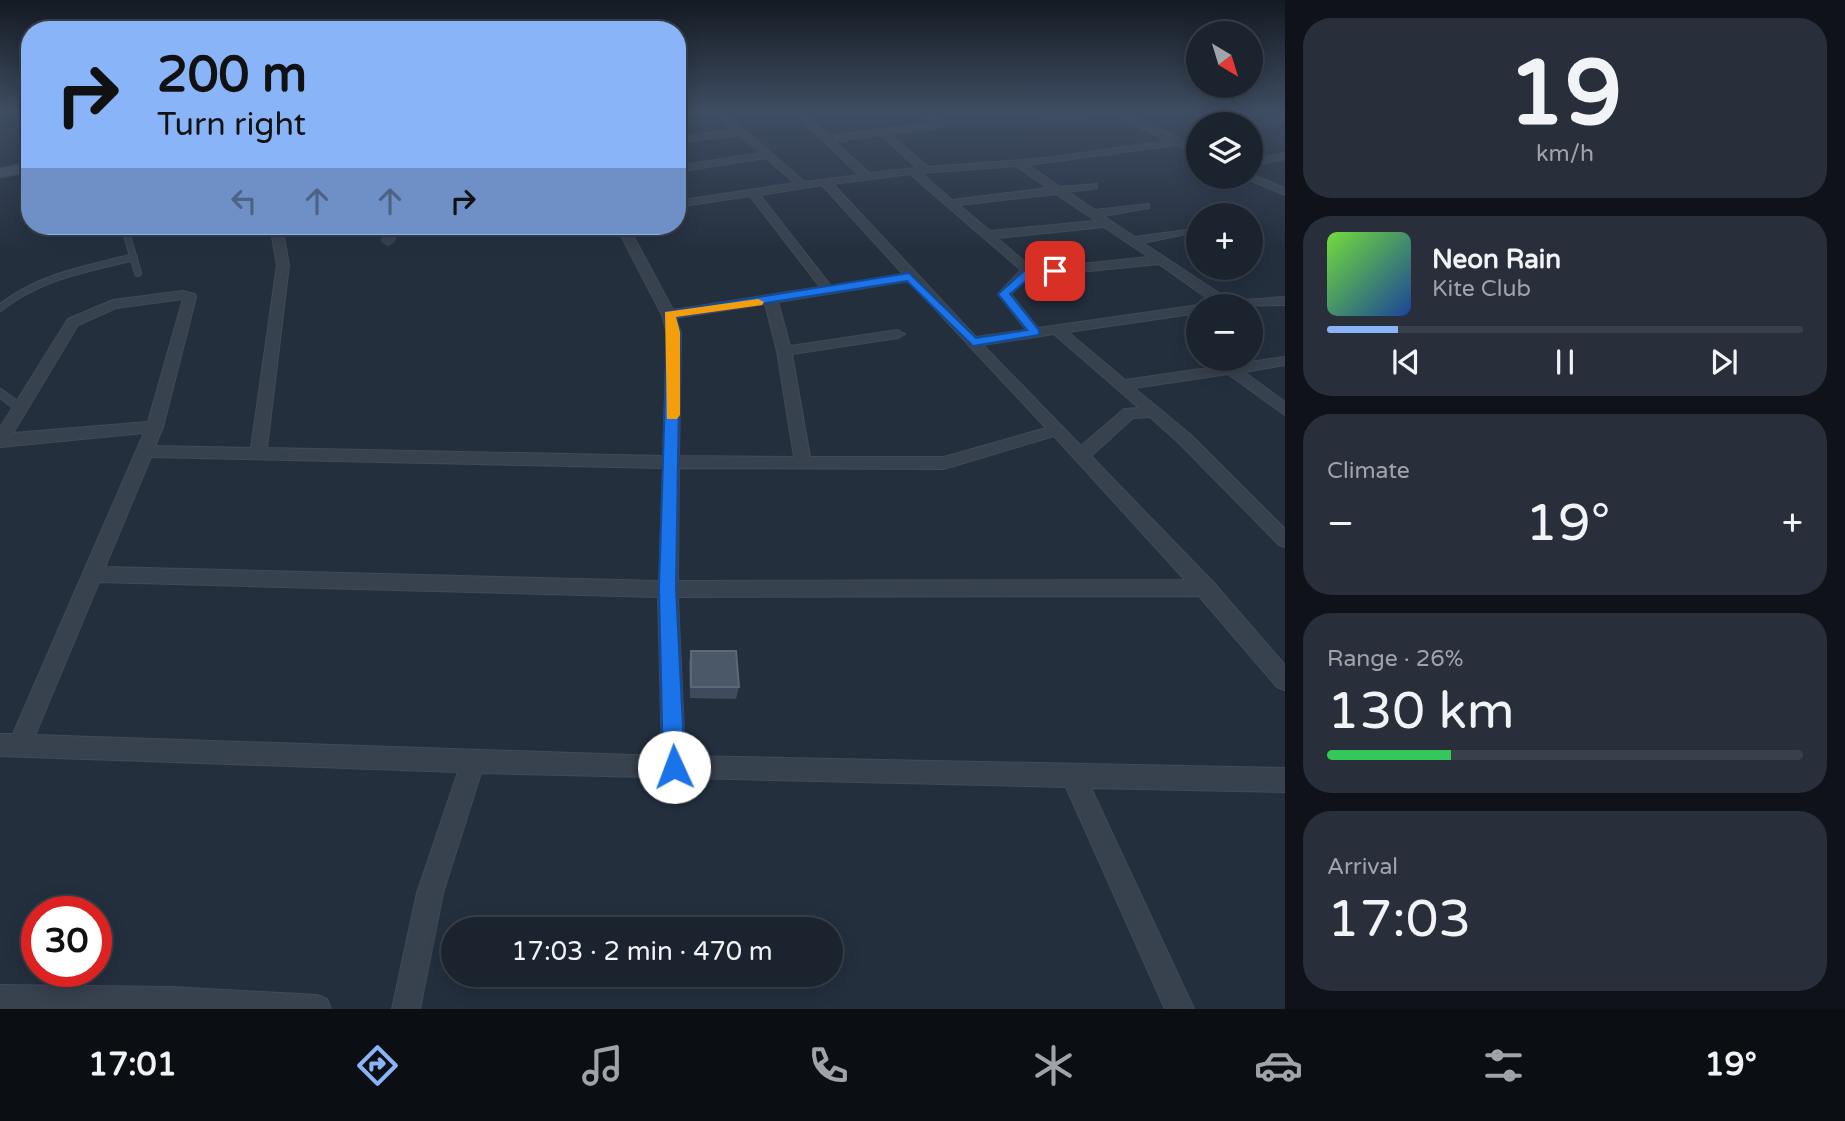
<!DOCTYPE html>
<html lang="en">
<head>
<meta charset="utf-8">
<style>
	body { margin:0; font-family:"Varela Round",sans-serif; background:#282f3a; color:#f1f3f6; height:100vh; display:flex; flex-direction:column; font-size:26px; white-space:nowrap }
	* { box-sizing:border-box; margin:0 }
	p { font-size:23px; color:#a0a4aa }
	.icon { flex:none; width:38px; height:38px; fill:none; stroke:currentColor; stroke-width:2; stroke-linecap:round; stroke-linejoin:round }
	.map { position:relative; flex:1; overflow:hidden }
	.panel { display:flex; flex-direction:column; gap:18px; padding:18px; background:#0f1319; width:560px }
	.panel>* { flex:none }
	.hud { position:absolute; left:21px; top:21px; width:665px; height:214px; border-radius:28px; box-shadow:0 4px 18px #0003,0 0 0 2px #39404a; background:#8ab4f8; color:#111; overflow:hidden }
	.needle { width:46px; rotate:142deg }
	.tools { position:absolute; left:1186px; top:21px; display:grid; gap:14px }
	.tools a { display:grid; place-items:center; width:77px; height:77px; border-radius:50%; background:#1b232e; box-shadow:0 4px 18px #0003,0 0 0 2px #39404a; font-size:35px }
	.speed { position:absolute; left:21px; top:896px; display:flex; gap:14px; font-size:35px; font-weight:700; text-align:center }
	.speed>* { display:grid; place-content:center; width:91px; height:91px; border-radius:50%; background:#1b232e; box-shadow:0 4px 18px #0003,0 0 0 2px #39404a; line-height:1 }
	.speed .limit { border:10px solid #d22; background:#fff; color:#111 }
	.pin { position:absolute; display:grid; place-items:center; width:60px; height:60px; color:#fff; margin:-30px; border-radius:14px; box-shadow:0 4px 10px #0006 }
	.me { position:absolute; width:77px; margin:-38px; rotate:358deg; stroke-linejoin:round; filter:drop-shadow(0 0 5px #0008) }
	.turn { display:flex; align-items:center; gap:24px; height:147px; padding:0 21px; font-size:32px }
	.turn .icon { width:91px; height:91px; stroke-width:2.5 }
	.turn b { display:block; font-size:49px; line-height:60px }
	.lanes { display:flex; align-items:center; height:66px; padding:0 21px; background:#0003; justify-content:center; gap:35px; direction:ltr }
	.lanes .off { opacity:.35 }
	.big { font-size:52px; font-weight:600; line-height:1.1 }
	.panel .card { flex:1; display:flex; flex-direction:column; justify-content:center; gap:10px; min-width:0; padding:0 24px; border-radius:28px; background:#282f3a }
	.panel .dial { align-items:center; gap:0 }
	.dial b { font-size:91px; line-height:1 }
	.song { display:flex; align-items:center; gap:21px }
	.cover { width:84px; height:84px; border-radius:10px; background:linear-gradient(135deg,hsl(100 70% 55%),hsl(220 70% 35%)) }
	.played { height:7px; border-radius:4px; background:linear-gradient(90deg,#8ab4f8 15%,#39404a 15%) }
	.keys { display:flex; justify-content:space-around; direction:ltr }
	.heat { display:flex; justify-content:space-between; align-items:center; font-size:38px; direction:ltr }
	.charge { height:10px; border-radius:5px; background:linear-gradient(90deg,#34c759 26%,#39404a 0) }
	.trip { position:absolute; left:441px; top:917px; width:402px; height:70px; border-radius:35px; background:#1b232e; box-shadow:0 4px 18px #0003,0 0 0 2px #39404a; font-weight:600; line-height:70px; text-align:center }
	.dock { display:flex; height:112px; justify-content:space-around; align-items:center; background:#0b0e12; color:#a0a4aa }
	.dock .icon { width:49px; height:49px }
	.dock .on { color:#8ab4f8 }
	.dock b { font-size:32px; color:#f1f3f6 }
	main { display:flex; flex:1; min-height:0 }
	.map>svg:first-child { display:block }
</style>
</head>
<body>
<main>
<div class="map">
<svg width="1285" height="1009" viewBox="0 0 1285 1009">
	<rect width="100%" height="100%" fill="#242f3e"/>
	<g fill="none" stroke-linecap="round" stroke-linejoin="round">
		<defs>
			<path id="lane-far1" d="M128 226 126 232 138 273
				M0 308C39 276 87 269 134 257"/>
			<path id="lane" d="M0 393 20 408"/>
			<path id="street" d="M713 111H722L805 182 859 175 792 111H801L828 136 932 123 916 111H926L943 123V127L890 134 928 167 1047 158 1167 141 1116 115 1050 121 1028 111H1040L1051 115 1123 111 1199 148V155L1176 145 1028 165 1060 187 1097 184V188L1068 192 1095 210 1149 204V208L1103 216 1135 237 1186 230V234L1143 243 1231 301 1285 297V305L1218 306 1159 264 1028 277 1011 294 1038 328 1199 305 1204 306H1199V313L1068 332 1125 380 1285 357V365L1244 372 1285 402V415L1228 374 1134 388 1191 435 1285 529V547L1279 545 1179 443 1150 417 1133 418 1091 456 1213 582 1285 665V690L1277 687 1199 596 678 597 685 756 1285 768V792L1091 788 1194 1009H1165L1066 787 481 773 443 893 420 1009H392L417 893 458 772 0 756V734H13L144 433 0 447V428L68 319 113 300 182 291 195 294 196 297 163 427 155 446 251 448 277 265 270 226H282L289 265 267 448 663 456 667 333 662 315 616 226H628L673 310 820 287 750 196 677 207V201L795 183 766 158 677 172V166L761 153 739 135 677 143V137L734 130ZM881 135 917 168 869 173 834 141ZM1016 166 1048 188 952 200 921 173ZM910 174 1021 270 998 294 1026 330 976 337 833 184ZM822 185 903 274 831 286 760 195ZM1056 194 1096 221 990 231 959 205ZM1104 227 1149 257 1033 269 997 238ZM909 281 1046 428 944 457H810L792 354 898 338 905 334 898 330 790 346 778 302ZM183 299 148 422 13 433 78 325 116 308ZM765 304 777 351 794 457 679 456 681 333 676 318ZM1054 334 1139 408 1124 409 1081 446 983 345ZM1054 436 1185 580 678 581 679 468 944 469ZM151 457 663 468 659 581 105 567ZM99 582 658 597 662 756 35 735Z
				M1223 111H1234L1257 123 1285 116V122L1251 130V124H1246Z
				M1285 153V159L1251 166V160Z
				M1251 174 1285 188V195L1247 179 1246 177H1251Z
				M387 226H399L394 241 388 245 382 241Z
				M0 985 172 987 317 995 327 999 331 1009H0Z"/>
			<path id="secondary" d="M30 163V171L0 177V169Z"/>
		</defs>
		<!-- lane-far1 casing -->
		<use href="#lane-far1" stroke="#414a57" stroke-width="8"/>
		<!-- lane casing -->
		<use href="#lane" stroke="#414a57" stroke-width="10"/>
		<!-- street casing -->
		<use href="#street" stroke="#414a57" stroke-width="2"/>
		<!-- secondary casing -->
		<use href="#secondary" stroke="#414a57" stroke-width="3"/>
		<!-- lane-far1 -->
		<use href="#lane-far1" stroke="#38414e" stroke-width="6"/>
		<!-- lane -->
		<use href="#lane" stroke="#38414e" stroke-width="8"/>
		<!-- street -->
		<use href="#street" fill="#38414e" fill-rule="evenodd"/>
		<!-- secondary -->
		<use href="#secondary" fill="#465061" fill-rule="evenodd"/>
	</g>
	<!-- wall -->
	<path fill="#3f4b5c" d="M691 651 739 687 736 699 690 698 689 663Z"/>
	<!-- building -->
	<path fill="#4b5868" stroke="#5c6777" stroke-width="2" d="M691 651H736L739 687H691Z"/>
	<!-- sky -->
	<linearGradient id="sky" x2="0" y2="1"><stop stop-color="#141a22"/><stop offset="0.44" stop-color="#3f4d63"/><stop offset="1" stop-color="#3f4d63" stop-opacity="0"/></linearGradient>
	<rect width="1285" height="252" fill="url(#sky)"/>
	<!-- route -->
	<path fill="#1a73e8" stroke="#114b97" stroke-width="2" d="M1055 267 1059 268V273L1031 277 1010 294 1039 330V335L973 346 907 281 676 317 680 332 676 589 685 767 681 775 674 778 666 775 663 767 659 589 667 332 665 312 909 273 976 338 1027 330 998 294 1024 271Z"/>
	<!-- slow -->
	<path fill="#f59e0b" d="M758 299 764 302 762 305 676 317 680 332V415L677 419H667L665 312Z"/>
</svg>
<div class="tools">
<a><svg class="needle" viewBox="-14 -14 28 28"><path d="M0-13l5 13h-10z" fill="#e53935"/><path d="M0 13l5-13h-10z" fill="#a0a4aa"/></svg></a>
<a><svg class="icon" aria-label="layers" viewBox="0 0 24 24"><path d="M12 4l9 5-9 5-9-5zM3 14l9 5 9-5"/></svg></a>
<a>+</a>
<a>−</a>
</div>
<div class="speed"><div class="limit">30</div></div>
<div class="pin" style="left:1055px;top:271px;background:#d93025"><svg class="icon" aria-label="arrive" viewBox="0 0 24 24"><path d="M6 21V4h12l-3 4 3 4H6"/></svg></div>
<svg class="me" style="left:674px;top:767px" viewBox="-20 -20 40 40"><circle r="19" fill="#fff"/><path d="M0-13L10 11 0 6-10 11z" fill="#1a73e8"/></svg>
<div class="trip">17:03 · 2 min · 470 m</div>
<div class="hud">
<div class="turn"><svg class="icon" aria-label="right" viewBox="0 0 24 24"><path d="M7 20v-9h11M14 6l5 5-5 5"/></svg><div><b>200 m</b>Turn right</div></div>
<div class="lanes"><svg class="icon off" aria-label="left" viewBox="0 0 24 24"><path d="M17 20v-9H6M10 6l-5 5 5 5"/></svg><svg class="icon off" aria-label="ahead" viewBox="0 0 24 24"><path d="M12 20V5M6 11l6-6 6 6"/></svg><svg class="icon off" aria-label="ahead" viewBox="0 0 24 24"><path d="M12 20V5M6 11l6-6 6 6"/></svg><svg class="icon" aria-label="right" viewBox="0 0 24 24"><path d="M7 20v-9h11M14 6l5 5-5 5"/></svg></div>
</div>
</div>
<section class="panel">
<div class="card dial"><b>19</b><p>km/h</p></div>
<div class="card">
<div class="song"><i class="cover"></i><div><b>Neon Rain</b><p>Kite Club</p></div></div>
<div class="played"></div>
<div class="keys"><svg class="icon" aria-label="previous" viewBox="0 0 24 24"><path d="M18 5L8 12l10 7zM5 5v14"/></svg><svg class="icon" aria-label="pause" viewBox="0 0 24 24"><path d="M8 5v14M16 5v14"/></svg><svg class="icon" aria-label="next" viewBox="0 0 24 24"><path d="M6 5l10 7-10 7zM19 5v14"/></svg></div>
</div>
<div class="card"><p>Climate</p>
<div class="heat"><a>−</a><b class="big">19°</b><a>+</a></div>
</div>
<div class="card"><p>Range · 26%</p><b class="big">130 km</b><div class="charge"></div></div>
<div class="card"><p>Arrival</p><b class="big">17:03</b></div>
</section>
</main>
<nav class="dock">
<b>17:01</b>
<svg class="icon on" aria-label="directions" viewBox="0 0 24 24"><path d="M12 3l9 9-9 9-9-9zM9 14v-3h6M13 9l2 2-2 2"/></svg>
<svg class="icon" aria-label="music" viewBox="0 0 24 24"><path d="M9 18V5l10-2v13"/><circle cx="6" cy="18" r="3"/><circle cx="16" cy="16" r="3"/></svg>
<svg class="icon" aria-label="phone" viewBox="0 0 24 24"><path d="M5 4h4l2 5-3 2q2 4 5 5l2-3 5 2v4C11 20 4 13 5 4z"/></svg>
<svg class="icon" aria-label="climate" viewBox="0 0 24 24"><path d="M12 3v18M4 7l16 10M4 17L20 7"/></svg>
<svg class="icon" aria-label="car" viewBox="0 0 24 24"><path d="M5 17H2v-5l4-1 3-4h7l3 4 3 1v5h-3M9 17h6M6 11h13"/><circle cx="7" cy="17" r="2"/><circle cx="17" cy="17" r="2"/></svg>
<svg class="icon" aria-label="filters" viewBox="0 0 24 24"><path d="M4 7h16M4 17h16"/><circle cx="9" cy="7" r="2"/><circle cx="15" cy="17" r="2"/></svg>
<b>19°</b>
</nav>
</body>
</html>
